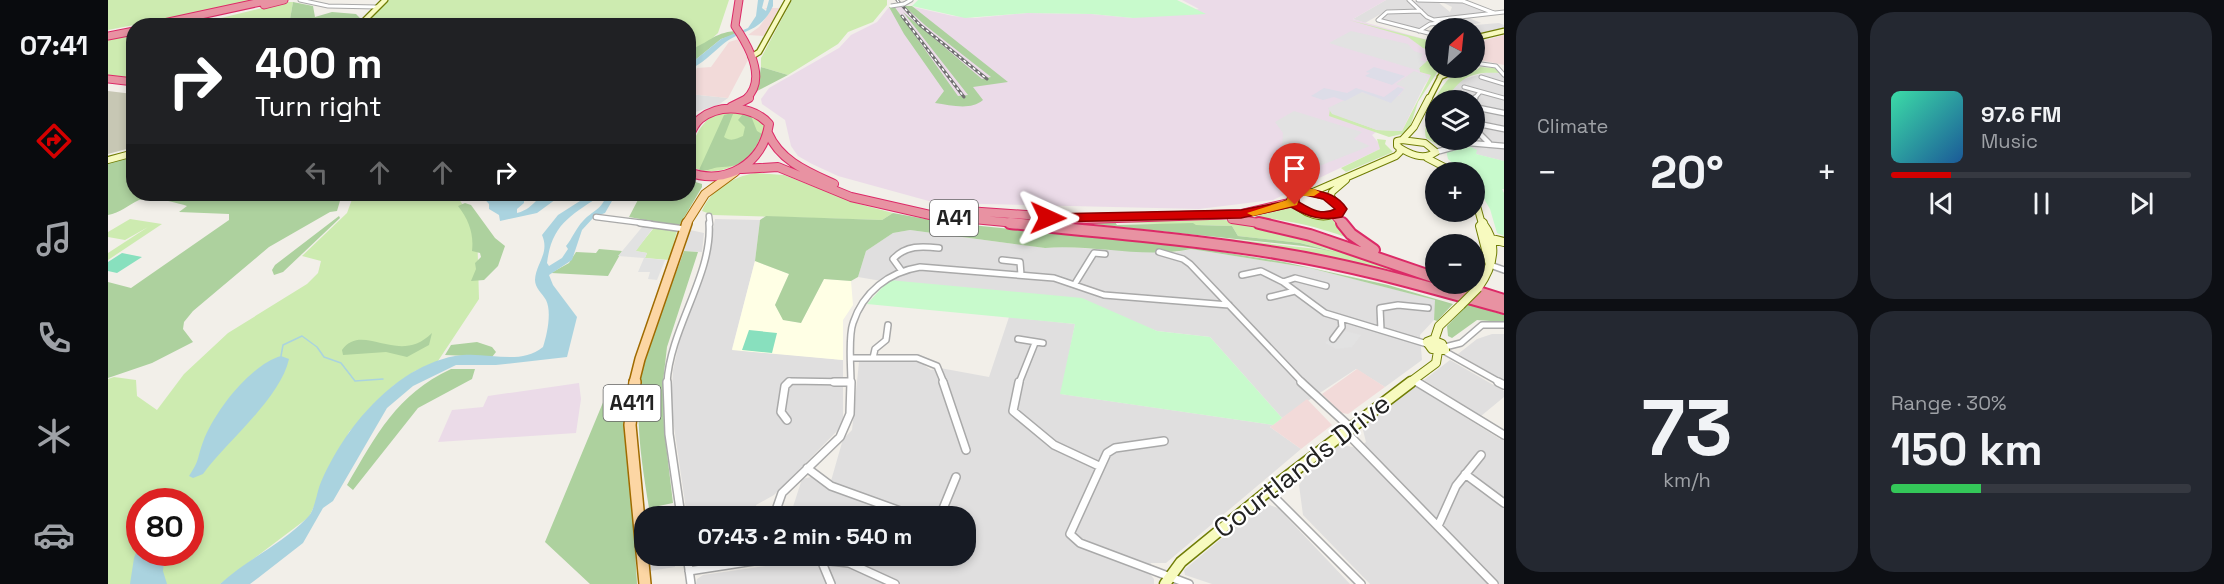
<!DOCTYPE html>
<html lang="en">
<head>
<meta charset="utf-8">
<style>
	body { margin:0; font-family:"Space Grotesk",sans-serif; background:#242831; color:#f1f3f6; height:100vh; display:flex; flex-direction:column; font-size:22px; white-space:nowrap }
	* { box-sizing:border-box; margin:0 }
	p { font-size:20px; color:#9ea1a6 }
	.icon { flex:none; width:33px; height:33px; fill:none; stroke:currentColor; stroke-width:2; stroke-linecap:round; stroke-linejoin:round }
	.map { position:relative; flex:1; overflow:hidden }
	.details { display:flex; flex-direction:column; gap:12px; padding:12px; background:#0d0f14; width:720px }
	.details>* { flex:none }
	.guide { position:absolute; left:18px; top:18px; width:570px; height:183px; border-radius:24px; box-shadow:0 3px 9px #0003; background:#202124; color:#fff; overflow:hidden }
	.needle { width:39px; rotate:27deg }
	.tools { position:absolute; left:1317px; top:18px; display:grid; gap:12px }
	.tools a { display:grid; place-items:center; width:60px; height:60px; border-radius:50%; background:#171b24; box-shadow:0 3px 9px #0003; font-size:30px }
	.speed { position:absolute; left:18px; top:488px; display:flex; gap:12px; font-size:30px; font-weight:700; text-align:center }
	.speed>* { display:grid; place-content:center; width:78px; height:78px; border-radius:50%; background:#171b24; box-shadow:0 3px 9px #0003; line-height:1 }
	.speed .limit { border:9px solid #d22; background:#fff; color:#111 }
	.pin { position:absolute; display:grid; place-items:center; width:51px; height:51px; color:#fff; margin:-62px -26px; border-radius:50% 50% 50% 0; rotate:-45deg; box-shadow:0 0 6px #0007 }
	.pin .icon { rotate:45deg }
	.me { position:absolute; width:66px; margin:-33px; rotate:91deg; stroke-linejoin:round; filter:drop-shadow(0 0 4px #0008) }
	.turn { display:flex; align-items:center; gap:21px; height:126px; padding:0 30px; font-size:27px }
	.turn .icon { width:78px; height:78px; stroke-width:2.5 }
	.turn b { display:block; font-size:42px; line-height:51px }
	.lanes { display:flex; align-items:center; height:57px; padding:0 30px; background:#0003; justify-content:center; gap:30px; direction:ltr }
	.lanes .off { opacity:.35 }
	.big { font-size:45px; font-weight:600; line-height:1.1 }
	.details .card { flex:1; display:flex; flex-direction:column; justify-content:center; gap:9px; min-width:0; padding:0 21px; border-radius:24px; background:#242831 }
	.details .dial { align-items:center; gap:0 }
	.dial b { font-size:78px; line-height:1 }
	.song { display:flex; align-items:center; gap:18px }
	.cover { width:72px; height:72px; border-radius:9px; background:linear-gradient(135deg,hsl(160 70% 55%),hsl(210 70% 35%)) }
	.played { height:6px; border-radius:3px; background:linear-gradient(90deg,#d40000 20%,#363941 20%) }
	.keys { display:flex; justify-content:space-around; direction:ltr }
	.heat { display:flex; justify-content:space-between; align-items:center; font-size:33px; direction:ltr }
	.charge { height:9px; border-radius:4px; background:linear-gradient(90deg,#34c759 30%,#363941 0) }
	.details .tiles { flex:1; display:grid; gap:12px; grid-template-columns:repeat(2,1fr) }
	.trip { position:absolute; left:526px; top:506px; width:342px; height:60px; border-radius:24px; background:#171b24; box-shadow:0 3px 9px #0003; font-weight:600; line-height:60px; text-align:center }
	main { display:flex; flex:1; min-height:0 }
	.tabs { display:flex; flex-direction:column; width:108px; justify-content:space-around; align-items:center; background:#090b0e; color:#9ea1a6 }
	.tabs .icon { width:42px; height:42px }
	.tabs .current { color:#d40000 }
	.tabs b { font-size:27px; color:#f1f3f6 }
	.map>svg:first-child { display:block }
</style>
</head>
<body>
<main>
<nav class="tabs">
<b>07:41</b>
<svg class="icon current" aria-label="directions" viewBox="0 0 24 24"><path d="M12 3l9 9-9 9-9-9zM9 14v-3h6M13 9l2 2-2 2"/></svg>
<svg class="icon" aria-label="music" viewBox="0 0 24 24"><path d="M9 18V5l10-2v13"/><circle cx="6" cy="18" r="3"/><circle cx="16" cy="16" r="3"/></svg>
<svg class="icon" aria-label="phone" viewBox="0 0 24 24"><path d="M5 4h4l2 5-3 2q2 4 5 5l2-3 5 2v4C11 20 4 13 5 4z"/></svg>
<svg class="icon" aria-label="climate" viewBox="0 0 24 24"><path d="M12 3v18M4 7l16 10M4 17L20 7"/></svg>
<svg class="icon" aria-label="car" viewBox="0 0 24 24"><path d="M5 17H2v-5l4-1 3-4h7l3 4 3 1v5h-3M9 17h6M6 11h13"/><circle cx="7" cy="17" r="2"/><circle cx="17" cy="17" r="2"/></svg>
</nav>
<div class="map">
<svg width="1396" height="584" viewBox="0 0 1396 584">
	<rect width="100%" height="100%" fill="#f2efe9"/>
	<!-- residential -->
	<path fill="#e0dfdf" d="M1278 0H1298L1309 10 1278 11 1257 23 1245 19Z
		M1303 1 1330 2 1342 12 1344 7 1334 2H1356L1381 13 1327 19 1320 16Z
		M1280 13H1312L1324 23 1309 30 1273 19Z
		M1361 18 1373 23 1355 26 1391 23 1396 25V29L1367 34 1366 28H1348L1331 21Z
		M1380 72 1396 73V161L1367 154 1368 150 1347 140H1366V100H1338L1350 81Z
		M581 94 620 98 610 105 581 114Z
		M607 219 652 220 647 261 624 349 735 360V419L731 429 666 495 648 505 650 516H579L563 406 565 370 573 334 600 255Z
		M582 230 596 233 594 252 576 251Z
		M802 230 937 248 955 247 1064 253 1083 249 1202 268 1328 300 1326 320 1312 335 1314 360 1277 387 1248 369 1174 418 1102 337 1049 331 1033 325 750 277 758 251 785 233Z
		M901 317 967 324 953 394 1165 425 1162 427 1193 449 1058 563H1043L1042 574 1046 579V584H588L589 579 595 575 678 563 677 555H858V516H682L694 479 703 477 721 488 735 439 744 430 751 362 798 360 813 363 823 370 832 368 881 377Z
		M1384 334H1396V381L1350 354 1369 339Z
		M1342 360 1396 391V397L1373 416 1316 380Z
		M1307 386 1392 439 1396 437V584H1262L1195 515 1191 485 1199 473 1231 444 1249 448 1258 442 1255 430 1259 423Z
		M1156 503 1170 508 1242 584H1104L1077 575 1076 570Z
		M541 555H565L567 567 542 571Z"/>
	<!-- commercial -->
	<path fill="#f2dad9" d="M656 8H673L658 36 640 35 651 27 659 16 662 10Z
		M1396 35V65L1367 59V43Z
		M631 39 640 60 620 98 581 94V74L587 72 589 68 603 67 621 42Z
		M1249 369 1277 387 1240 414 1234 413 1214 394Z
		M1199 399 1224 425 1193 449 1162 427Z"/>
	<!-- industrial -->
	<path fill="#ebdbe8" d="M1074 0H1278L1245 19 1327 42V52L1318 58 1329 68 1316 86 1294 131 1271 130 1264 135 1273 146 1272 149 1165 200 1091 209 828 203 730 176 704 164 690 156 683 146 677 120 654 104 653 99 661 88 731 48 743 35 769 22 781 7 801 6 845 16 867 18 919 13 983 14 1025 18 1091 9Z
		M471 383 473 399 468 433 330 442 344 410 375 407 380 396Z"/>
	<!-- education -->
	<path fill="#ffffe5" d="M647 261 681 274 667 305 676 320 693 323 716 279 743 281 745 305 735 320V360L624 350Z"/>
	<!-- construction -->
	<path fill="#c7c7b4" d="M0 91 25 94 26 147 0 154Z"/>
	<!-- grass -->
	<path fill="#cdebb0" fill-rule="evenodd" d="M0 0H154L0 30Z
		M281 0H621L610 33 597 45 581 51 580 26H255Z
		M684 0H779V5L765 22 740 32 730 44 680 75 653 67V58Z
		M179 2H185L181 25 80 26Z
		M1241 20 1327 42V52L1315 48 1300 37Z
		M25 35V78L0 76V39Z
		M1320 60 1328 68H1332L1310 102 1302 127 1294 134 1281 137 1221 116 1222 109 1231 116 1269 130 1294 131 1323 75 1312 72 1311 68Z
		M1372 67 1387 68 1392 73C1364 71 1352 77 1338 100H1328V140H1347L1355 143 1332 146 1318 138C1313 124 1332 82 1346 75 1355 71 1365 74 1372 67Z
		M628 112 638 113 658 124 649 154C626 167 607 178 581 166 580 150 590 124 605 116 612 113 621 113 628 112Z
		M1269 139 1278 140 1277 144 1285 152 1238 172 1233 168 1272 149Z
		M647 173 676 175 751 204 785 213 774 220 605 215 594 211C603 189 625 177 647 173Z
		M246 194H353L351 199 369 227 371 299 330 361 307 371 285 386 241 432 201 517 112 584H0V379L6 377 28 380 29 396 49 410 76 374 120 333 199 284 210 273 213 261 194 256 239 213ZM32 501H82V552H32Z
		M1178 206 1204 216 1229 221 1249 242C1215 227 1176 219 1138 216Z
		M1096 218 1155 224 1305 275 1209 254 1113 238 1226 251 1192 243 1130 236 1124 226 951 221Z
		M22 219 54 224 0 260V253L40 227 17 240 0 237V232Z
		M542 227 569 231 561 260 537 258 539 253 527 251 545 229Z"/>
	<!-- forest -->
	<path fill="#add19e" d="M185 2 205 6 207 17 224 12 248 14 254 20 248 25H181Z
		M786 6 850 96 860 95 795 12 874 79 883 77 818 26 796 6H804L900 82 865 87 875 100C862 111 843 105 827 103L836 91 796 34 781 7Z
		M627 31 629 34 613 39 581 65V50C601 43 605 33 627 31Z
		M653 67 680 75 649 91Z
		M620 114H625L616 137C623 142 628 139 635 136L637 127 630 120 635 114 643 116 649 131 654 134C643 156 640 166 614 167 605 167 600 172 591 170L616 115Z
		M25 156 26 194H234L229 211 222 212 161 247 85 311 76 322 75 329 85 342 44 363 0 378V282L23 288 121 220V214L71 212 79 206C68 202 42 196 31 200 20 205 12 213 0 215V163Z
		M581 180 594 184V187L571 226 521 217 533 194H580Z
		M357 203 363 205 387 238 397 246 390 266 376 280 363 281 368 269 367 263 373 257 372 253 364 251C366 234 361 220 350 206Z
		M785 213 834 222 1083 247 1176 262 1280 285 1345 304 1329 321 1326 320 1327 300 1202 268 1083 249C1035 259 985 244 937 248L802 230 785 233 758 251 750 277 743 281 716 279 693 323 675 320 667 305 681 274 647 261 652 220 658 216 774 220Z
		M231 216 232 218 175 272 166 275 164 270 167 265Z
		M964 222H1007L1009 225 1085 223 1088 225 1124 226 1130 236 1192 243 1228 252 1195 246Z
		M491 249 514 251 500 276 443 273 461 263 468 252 488 253Z
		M576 251 590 252 559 347 555 382 556 428 565 503 541 508C533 458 524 406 537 356 547 320 564 286 576 251Z
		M1360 304 1396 315V322L1369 320 1344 338 1340 336 1339 326Z
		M324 333 321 345 299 357 278 352 235 355 234 350C255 321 290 367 324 333Z
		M369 342 384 347 388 352 384 357 337 355 343 345Z
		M343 369H367L364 379 310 408 245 490 239 485C269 434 288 395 343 369Z
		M518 386 529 584H482L437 542 501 388Z"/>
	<!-- park -->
	<path fill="#c8facc" d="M810 0H1069L1098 14 1025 18 984 14 919 13 857 18 804 6Z
		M1363 147 1369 150 1368 154 1396 161V189H1394L1396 193V236L1389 233 1382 209 1367 184 1366 172H1354L1340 159 1338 150Z
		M781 280 974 298 1049 331 1102 337 1174 418 1165 425 952 394 967 324 759 304Z"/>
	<!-- pitch -->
	<path fill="#88e0be" d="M14 253 34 257 9 273 0 271V262Z
		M641 330 669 333 664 353 634 350Z"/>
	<!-- parking -->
	<path fill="#e2e2e2" d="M1243 31 1300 44 1306 51 1315 54 1312 60 1318 62 1311 68 1312 71 1221 43Z
		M1306 71 1321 76 1293 131 1269 130 1224 114 1220 108 1253 92 1275 99 1291 96 1297 88 1288 84Z
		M1186 111 1254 132 1246 139 1262 146 1196 172 1173 163 1175 133 1167 122Z
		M535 226 545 228 528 251 539 253 537 258 557 260 549 280 540 279 542 272H530L536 258 510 256Z
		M1237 331 1253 335 1244 347 1228 349 1217 343 1221 340 1228 342Z"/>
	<!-- plaza -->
	<path fill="#dddde8" d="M1266 67 1297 76 1284 85 1257 76 1262 73 1258 72Z
		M1290 87 1296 89 1283 103 1254 92 1237 101 1226 97 1215 100 1203 96 1216 88 1239 93 1248 88 1276 97Z"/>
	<!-- water -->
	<path fill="#aad3df" d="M650 0H656L654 8 658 11 661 0H665V6C652 34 633 29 614 45 602 55 595 63 581 70V65L613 39 640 28 648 16Z
		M372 194H416V203L409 209V213C431 207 423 193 455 194L429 213 392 221 391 215 381 209V204Z
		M483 194H495C464 215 444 223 439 263L441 266 454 258 460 249 458 246C464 239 468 228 475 221 484 211 495 209 498 195L508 194 497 213 486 217 474 230 464 260 441 275 445 285 469 317 459 357 388 365H348L305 386 279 408 225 501 215 508 195 543 150 578 142 584H112C139 559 173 545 199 518 207 511 208 494 213 482 231 441 260 402 297 377 312 367 330 359 347 356 378 350 410 367 435 347 439 335 444 312 438 300 434 293 427 288 427 280 428 263 442 253 434 235L450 215Z
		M173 356 181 359C172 399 119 441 95 474L85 478 81 476C92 460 89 458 95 442 106 412 142 365 173 356Z
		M31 545 32 552H57L55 571 59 584H22L26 558Z"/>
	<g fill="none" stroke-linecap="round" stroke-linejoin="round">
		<!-- stream -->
		<path stroke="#aad3df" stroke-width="1.5" d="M173 356 175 345 194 336 209 347 216 357 233 363 247 381 275 379"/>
		<defs>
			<path id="street-far3" d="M192 0 220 6 269 7
				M1301 0 1319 17 1344 28
				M1310 0 1355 1 1386 13
				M796 4 803 0
				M1313 11 1279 12 1270 20 1328 35
				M1326 20 1396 12
				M1311 31 1322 24 1331 23
				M1366 63 1388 66 1396 75
				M1373 77 1396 84
				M1356 87 1396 98
				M1366 99 1372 92"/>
			<path id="street-far2" d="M1365 100 1367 98
				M1366 107 1396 113
				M1366 123 1396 129
				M1366 128 1381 143
				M1328 152 1361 143 1396 146
				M601 216 602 224
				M488 217 543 224"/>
			<path id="street-far1" d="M532 223 577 229
				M1051 252 1075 259 1082 264 1195 383
				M894 260 912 262 913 275
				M1382 265 1396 270
				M793 270 785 259C798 245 814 246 831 248
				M1134 275 1153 271 1175 282 1217 313 1319 344
				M968 282 986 253 997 254
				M1175 282 1187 278 1218 286
				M1162 297 1187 291
				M1273 330 1272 308 1290 305 1320 308
				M910 339 935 343
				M1225 339 1234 327 1233 318
				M1337 347 1353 343 1374 325H1396
				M1336 351 1393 383
				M743 358H809L829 366 836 383
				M765 358 767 349 778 340 780 325
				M1306 380 1311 383
				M559 383C562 328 605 274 601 223
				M680 383 682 381 743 382
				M743 383C743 367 740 337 745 323 755 292 781 272 812 267L946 278 996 295 1121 305
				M911 383 927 343"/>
			<path id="street" d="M559 382 561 434 573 516
				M726 382H743
				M835 382 858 450
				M911 382 905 411 946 445 991 466
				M1193 382 1242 427
				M1309 382 1396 435
				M1390 382 1396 385
				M679 420 673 412 677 386 681 382
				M1237 431 1386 584
				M1056 441 1007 448 999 453 962 534 972 543 1081 584
				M699 468 723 486 806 516
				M1357 474 1396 503
				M1160 491 1253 584
				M666 516 674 493 732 437 742 414 743 382
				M832 516 848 477
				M1330 526 1348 486 1373 455
				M579 555 583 584
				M701 555 713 560
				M713 560 741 563 787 584
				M713 560 723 584
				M581 571 684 555"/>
			<path id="secondary-far3" d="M251 26 277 0
				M1366 38 1396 31
				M643 57 651 52 680 0
				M1328 57V60
				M1332 77 1353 68
				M1321 99 1337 68"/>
			<path id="secondary-far2" d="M1295 139 1306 127 1321 98
				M1294 140 1317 143 1328 152C1315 161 1301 154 1289 146V141Z
				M1319 158 1346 172
				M0 160 26 153
				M1197 191 1224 198 1233 211C1216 222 1194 215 1183 198L1187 193Z
				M1205 192 1288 156 1292 152 1291 147
				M1366 195 1374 224
				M1222 198 1224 192 1238 180"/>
			<path id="secondary-far1" d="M1375 223 1372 226 1382 265
				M1380 238 1396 242
				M1370 288C1384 268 1391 245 1375 224
				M1324 340 1334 344 1337 350 1324 349 1319 342Z
				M1326 341 1331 326 1353 305
				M1301 383 1328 363 1330 351"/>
			<path id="secondary" d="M1057 584 1073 562 1160 491 1303 382"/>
			<path id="primary-far2" d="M578 224 597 194 627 172"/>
			<path id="primary-far1" d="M526 383 532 359 579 223"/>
			<path id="primary" d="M527 382 522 425 537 584"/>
			<path id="highway-far2" d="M631 0 627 26C640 45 660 79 638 99
				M156 5 176 0
				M42 26 162 0
				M0 36 26 31
				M0 79 26 82"/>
			<path id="highway-far1" d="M623 107 641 98
				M660 133C672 161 700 172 726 184
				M580 139C583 132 586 124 592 119 612 103 645 106 661 124 655 164 618 186 580 172
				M634 169 670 167 743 197 822 215 917 224
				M830 209 978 219 1133 214 1185 202
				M1227 215 1235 224
				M1124 219 1158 224"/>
			<path id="highway" d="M902 223C993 232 1084 239 1174 254 1249 266 1323 288 1396 308
				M1151 223 1202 235 1328 278
				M1234 223 1243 234 1266 250
				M1345 284 1396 300"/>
		</defs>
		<!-- street-far3 casing -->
		<use href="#street-far3" stroke="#a9a9a9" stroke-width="5"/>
		<!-- street-far2 casing -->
		<use href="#street-far2" stroke="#a9a9a9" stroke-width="7"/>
		<!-- street-far1 casing -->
		<use href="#street-far1" stroke="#a9a9a9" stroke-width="8"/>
		<!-- street casing -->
		<use href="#street" stroke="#a9a9a9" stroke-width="10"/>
		<!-- secondary-far3 casing -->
		<use href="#secondary-far3" stroke="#707d05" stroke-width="7"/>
		<!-- secondary-far2 casing -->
		<use href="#secondary-far2" stroke="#707d05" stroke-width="8"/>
		<!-- secondary-far1 casing -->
		<use href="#secondary-far1" stroke="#707d05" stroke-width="10"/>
		<!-- secondary casing -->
		<use href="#secondary" stroke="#707d05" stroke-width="13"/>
		<!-- primary-far2 casing -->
		<use href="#primary-far2" stroke="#a06b00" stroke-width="10"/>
		<!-- primary-far1 casing -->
		<use href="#primary-far1" stroke="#a06b00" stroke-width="12"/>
		<!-- primary casing -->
		<use href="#primary" stroke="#a06b00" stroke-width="14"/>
		<!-- highway-far2 casing -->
		<use href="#highway-far2" stroke="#dc2a67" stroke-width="9"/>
		<!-- highway-far1 casing -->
		<use href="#highway-far1" stroke="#dc2a67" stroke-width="10"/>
		<!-- highway casing -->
		<use href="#highway" stroke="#dc2a67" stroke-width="14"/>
		<!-- street-far3 -->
		<use href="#street-far3" stroke="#fff" stroke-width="3"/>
		<!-- street-far2 -->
		<use href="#street-far2" stroke="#fff" stroke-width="4.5"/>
		<!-- street-far1 -->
		<use href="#street-far1" stroke="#fff" stroke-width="5"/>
		<!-- street -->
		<use href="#street" stroke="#fff" stroke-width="7"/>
		<!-- secondary-far3 -->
		<use href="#secondary-far3" stroke="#f7fabf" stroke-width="4.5"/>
		<!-- secondary-far2 -->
		<use href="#secondary-far2" stroke="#f7fabf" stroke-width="6"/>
		<!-- secondary-far1 -->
		<use href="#secondary-far1" stroke="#f7fabf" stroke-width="8"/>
		<!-- secondary -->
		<use href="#secondary" stroke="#f7fabf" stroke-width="10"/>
		<!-- primary-far2 -->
		<use href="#primary-far2" stroke="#fcd6a4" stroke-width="8"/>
		<!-- primary-far1 -->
		<use href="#primary-far1" stroke="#fcd6a4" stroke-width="9"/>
		<!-- primary -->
		<use href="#primary" stroke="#fcd6a4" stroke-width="11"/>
		<!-- highway-far2 -->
		<use href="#highway-far2" stroke="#e892a2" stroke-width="7"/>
		<!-- highway-far1 -->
		<use href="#highway-far1" stroke="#e892a2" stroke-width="8"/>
		<!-- highway -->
		<use href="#highway" stroke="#e892a2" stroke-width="10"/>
		<defs>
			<path id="rail" d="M789 0 812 25 879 79
				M794 16 856 97"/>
		</defs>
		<!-- rail casing -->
		<use href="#rail" stroke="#707070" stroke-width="3"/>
		<!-- rail -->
		<use href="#rail" stroke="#fff" stroke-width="1.5" stroke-dasharray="3" stroke-linecap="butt"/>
		<defs>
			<path id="street-bridge" d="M783 6 796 4"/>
			<path id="secondary-bridge" d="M1353 305 1370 288"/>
		</defs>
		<!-- street-bridge casing -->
		<use href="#street-bridge" stroke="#a9a9a9" stroke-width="5" stroke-linecap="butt"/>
		<!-- secondary-bridge casing -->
		<use href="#secondary-bridge" stroke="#707d05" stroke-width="10" stroke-linecap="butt"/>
		<!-- street-bridge -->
		<use href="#street-bridge" stroke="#fff" stroke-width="3"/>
		<!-- secondary-bridge -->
		<use href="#secondary-bridge" stroke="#f7fabf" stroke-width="8"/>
	</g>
	<!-- route -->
	<path fill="#d40000" stroke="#8a0000" stroke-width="1.5" fill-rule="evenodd" d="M1197 188C1214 192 1229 193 1239 209L1234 217C1214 221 1200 217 1183 207L1133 218 940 222 934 218 940 214 1133 210 1174 202 1179 200 1181 192ZM1197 195 1215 199 1227 209C1214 216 1203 209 1191 202V196Z"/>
	<!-- slow -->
	<path fill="#f59e0b" d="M1190 189H1206L1212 192 1206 196H1192L1189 205 1145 216 1139 213 1179 200 1180 194Z"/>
	<g text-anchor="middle" stroke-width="4.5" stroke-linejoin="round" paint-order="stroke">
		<!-- shield labels -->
		<g fill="#fff" stroke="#646464" stroke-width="1.5">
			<rect x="822" y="200" width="48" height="36" rx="4.5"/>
			<rect x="495.5" y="385" width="57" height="36" rx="4.5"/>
		</g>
		<g font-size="21" font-weight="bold" fill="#222">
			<text x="846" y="225">A41</text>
			<text x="524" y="410">A411</text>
		</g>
		<!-- near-street labels -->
		<g font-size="27" fill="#222" stroke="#fff">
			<text transform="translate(1194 466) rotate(-38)" y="9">Courtlands Drive</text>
		</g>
	</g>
</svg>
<div class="tools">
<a><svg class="needle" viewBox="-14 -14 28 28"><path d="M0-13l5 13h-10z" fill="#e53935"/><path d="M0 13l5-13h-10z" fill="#9ea1a6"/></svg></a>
<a><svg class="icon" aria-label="layers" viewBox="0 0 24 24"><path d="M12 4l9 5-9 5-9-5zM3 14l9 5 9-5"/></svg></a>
<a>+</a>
<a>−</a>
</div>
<div class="speed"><div class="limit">80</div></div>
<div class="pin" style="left:1187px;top:205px;background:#d93025"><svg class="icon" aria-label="arrive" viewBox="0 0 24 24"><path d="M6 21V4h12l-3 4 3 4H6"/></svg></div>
<svg class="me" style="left:940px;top:218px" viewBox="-20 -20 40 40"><path d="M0-17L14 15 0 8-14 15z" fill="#d40000" stroke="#fff" stroke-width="4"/></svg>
<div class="trip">07:43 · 2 min · 540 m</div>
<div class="guide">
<div class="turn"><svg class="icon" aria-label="right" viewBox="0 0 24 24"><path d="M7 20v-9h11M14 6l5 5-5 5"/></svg><div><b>400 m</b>Turn right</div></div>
<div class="lanes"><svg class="icon off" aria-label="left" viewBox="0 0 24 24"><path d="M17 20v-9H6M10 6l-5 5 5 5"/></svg><svg class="icon off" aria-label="ahead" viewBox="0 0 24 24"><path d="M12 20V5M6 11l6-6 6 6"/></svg><svg class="icon off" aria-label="ahead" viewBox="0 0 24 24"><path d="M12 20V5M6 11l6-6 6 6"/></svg><svg class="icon" aria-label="right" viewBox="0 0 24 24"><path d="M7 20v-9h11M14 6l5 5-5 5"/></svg></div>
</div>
</div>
<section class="details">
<div class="tiles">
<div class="card"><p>Climate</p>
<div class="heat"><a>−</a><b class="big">20°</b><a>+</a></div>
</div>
<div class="card">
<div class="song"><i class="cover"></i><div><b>97.6 FM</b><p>Music</p></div></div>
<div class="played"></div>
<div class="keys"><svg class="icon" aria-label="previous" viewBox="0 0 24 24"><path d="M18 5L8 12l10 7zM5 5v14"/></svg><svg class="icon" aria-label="pause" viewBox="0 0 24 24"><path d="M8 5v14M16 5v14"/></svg><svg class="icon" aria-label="next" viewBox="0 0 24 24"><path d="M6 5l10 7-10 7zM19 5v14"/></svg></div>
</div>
<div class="card dial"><b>73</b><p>km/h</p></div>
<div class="card"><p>Range · 30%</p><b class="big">150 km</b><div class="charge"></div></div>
</div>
</section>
</main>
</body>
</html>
